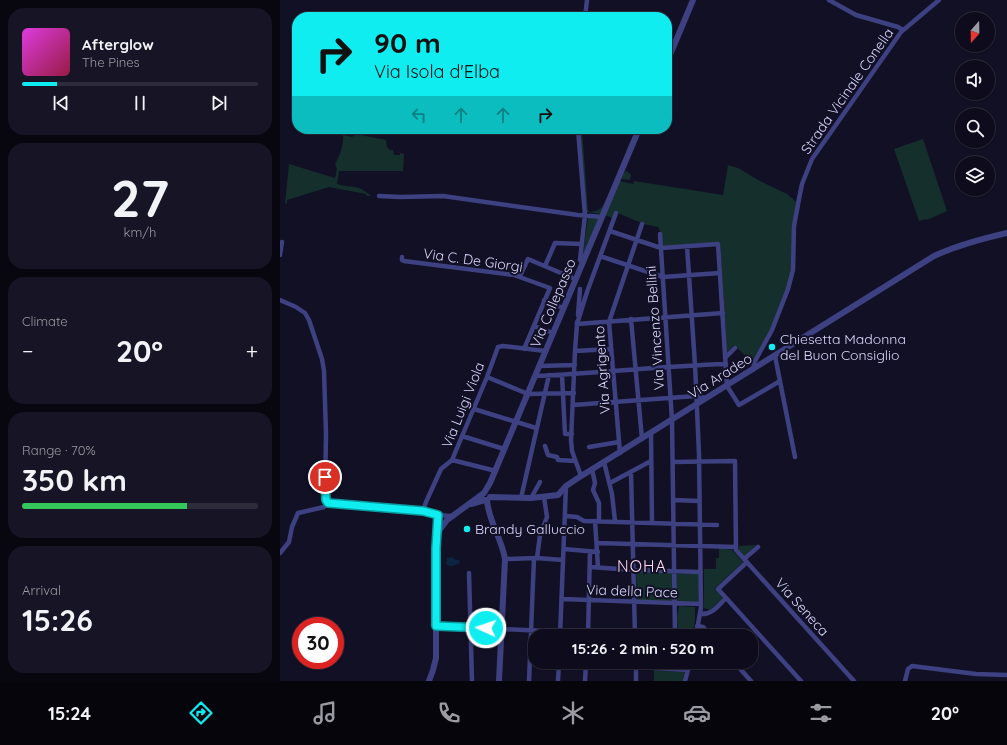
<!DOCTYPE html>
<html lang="en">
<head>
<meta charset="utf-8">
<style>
	body { margin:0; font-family:Quicksand,sans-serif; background:#171525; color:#f1f3f6; height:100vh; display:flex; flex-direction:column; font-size:15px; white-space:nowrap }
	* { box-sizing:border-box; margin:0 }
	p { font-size:13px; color:#9b9ba3 }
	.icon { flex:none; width:22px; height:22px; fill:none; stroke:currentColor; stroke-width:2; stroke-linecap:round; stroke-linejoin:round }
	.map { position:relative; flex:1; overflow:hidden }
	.side { display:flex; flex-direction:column; gap:8px; padding:8px; background:#08070f; width:280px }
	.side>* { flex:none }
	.hud { position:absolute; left:12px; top:12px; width:380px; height:122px; border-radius:16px; box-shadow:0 1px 3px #0004,0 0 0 1px #2e2c3b; background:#0fedf1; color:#111; overflow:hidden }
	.needle { width:26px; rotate:200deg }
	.buttons { position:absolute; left:675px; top:12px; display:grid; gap:8px }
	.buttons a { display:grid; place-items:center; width:40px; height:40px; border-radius:50%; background:#0e0c1c; box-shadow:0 1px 3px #0004,0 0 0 1px #2e2c3b; font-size:20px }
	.speed { position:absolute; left:12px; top:617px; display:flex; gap:8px; font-size:20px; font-weight:700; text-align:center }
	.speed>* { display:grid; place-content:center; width:52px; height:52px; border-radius:50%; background:#0e0c1c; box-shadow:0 1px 3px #0004,0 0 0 1px #2e2c3b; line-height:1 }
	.speed .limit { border:6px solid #d22; background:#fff; color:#111 }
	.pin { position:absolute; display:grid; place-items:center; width:34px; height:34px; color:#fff; margin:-17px; border:2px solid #fff; border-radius:50%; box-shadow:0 1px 4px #0007 }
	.me { position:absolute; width:44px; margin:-22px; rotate:273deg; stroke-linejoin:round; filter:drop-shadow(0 0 3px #0008) }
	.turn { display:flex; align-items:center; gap:14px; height:84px; padding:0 16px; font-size:18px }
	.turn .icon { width:52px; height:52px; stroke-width:2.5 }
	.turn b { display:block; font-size:28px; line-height:34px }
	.lanes { display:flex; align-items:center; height:38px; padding:0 16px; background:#0003; justify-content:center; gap:20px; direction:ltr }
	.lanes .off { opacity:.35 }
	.big { font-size:30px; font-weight:800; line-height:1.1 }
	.side .widget { flex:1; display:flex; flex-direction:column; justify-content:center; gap:6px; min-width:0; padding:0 14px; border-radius:16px; background:#171525 }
	.side .dial { align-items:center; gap:0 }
	.dial b { font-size:52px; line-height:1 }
	.song { display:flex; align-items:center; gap:12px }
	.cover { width:48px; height:48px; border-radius:6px; background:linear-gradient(135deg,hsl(300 70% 55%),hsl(340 70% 35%)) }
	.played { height:4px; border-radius:2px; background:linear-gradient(90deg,#0fedf1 15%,#2e2c3b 15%) }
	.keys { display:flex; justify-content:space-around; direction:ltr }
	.heat { display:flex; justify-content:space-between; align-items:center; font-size:22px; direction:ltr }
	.charge { height:6px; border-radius:3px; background:linear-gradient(90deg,#34c759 70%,#2e2c3b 0) }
	.trip { position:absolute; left:248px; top:629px; width:230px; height:40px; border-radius:16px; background:#0e0c1c; box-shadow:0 1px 3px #0004,0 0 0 1px #2e2c3b; font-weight:800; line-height:40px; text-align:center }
	.tabs { display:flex; height:64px; justify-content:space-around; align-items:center; background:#06050b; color:#9b9ba3 }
	.tabs .icon { width:28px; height:28px }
	.tabs .selected { color:#0fedf1 }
	.tabs b { font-size:18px; color:#f1f3f6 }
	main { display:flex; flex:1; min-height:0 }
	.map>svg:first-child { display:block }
</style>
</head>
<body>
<main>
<section class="side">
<div class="widget">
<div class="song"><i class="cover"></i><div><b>Afterglow</b><p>The Pines</p></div></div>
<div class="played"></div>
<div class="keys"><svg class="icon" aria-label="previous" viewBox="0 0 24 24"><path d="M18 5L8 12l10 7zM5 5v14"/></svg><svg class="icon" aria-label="pause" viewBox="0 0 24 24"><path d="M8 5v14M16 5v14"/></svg><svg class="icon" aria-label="next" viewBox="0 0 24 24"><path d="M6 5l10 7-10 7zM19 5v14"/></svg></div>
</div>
<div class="widget dial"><b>27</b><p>km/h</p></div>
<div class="widget"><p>Climate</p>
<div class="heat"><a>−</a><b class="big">20°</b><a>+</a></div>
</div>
<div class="widget"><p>Range · 70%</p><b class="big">350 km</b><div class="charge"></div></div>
<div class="widget"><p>Arrival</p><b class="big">15:26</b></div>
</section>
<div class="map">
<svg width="727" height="681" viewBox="0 0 727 681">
	<rect width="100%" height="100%" fill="#121025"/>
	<!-- green -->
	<path fill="#142f2c" d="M299 129H302L308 210 310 212C323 210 322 207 328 196L321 214 307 212Z
		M76 134 106 140 107 147 110 150H113L114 155H120V153L124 154 123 171H59L57 184C73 189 77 183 91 196H87L86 194 49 187 7 200V203L5 204 9 164 55 178 57 169 55 164C60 155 64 144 63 135L72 137Z
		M643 139 667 211 647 220 646 219 639 221 614 149Z
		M448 165 458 168 480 181 507 194 516 202C515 226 515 252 510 276 503 306 488 335 473 361L471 359 470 360 454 345 448 352 447 351 440 242 383 246 381 233 378 227 364 224 335 212 332 218 325 215 339 181 353 184 354 181 443 195Z
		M347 171 351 175 350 180 341 179 344 172Z
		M308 218 318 219 304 253H303Z
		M476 545 464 556 459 551V546Z
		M439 548 452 550 463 562 435 588 443 598 430 610 424 608V569H436V558H439Z
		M356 572 392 573 393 601 357 600Z
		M396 574H419V602L396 601Z
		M399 606 415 607V620L413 631 398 630 397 618Z
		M374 670 405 672 403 681H374Z"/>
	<!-- water -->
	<path fill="#0d2441" d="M172 557 176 560H179L180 563C175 565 170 568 166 564L167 558Z"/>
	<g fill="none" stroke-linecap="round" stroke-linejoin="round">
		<!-- minor -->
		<path stroke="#3e4181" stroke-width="4.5" d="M549 0 576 15 618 27 623 30
			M305 17 307 0
			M298 129 305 215 300 260 303 263
			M99 196 120 197 163 196 298 215 322 217
			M330 231 381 248 438 244 447 386 459 405 500 381
			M380 234 392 420 395 636
			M407 246 415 365 419 454 421 607 416 636
			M0 255 2 242
			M320 256 383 277 440 273
			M122 257V260L124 261 234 275 270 288 244 349
			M265 266 275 243 301 244
			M240 276 248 259 295 279
			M0 300 16 307 25 313 29 320 42 359 44 371 46 434 45 492 46 500 48 503 143 511 157 515 171 516
			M264 300 283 308
			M298 315 300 289
			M351 319 362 439
			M297 322V324L443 313
			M254 326 273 333
			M295 351 331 349
			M495 356 515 457
			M445 358 455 348
			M259 366 295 365
			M473 370 474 363 492 330 508 289 513 270 514 226 519 199 522 184 532 159 621 32 659 0
			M282 375 285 434H292
			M255 376C319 373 382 366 446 364
			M207 377 248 394 294 393
			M293 405 416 396 427 398
			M194 409 256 428
			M371 434 372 522
			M182 436 224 449
			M265 446 268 455 277 457 278 460 295 461
			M309 447 339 442
			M340 453 329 322 362 224
			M172 460 216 471
			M324 462 332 494 335 521
			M393 462 455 461 456 550 574 681
			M312 469 315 483 313 490 319 503V521
			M351 472 355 636
			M301 476 292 451 291 440 295 351 297 324 307 292 336 213
			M330 483 371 461
			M241 498 269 375
			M251 498 260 482
			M394 500 419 501
			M143 511 146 502 161 469 172 460 207 377 218 347 223 346 265 351
			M286 516 297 517 304 521 437 525
			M315 521 318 567
			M156 534 157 515
			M317 543 456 547
			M284 549 318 552
			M0 553 9 542 12 527 18 513 44 507 48 503
			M257 558 260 535 267 517 264 497
			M225 559 257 558 283 560
			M464 559 478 547
			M467 562 438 589 521 681
			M310 567 354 570 421 572
			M189 573 192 681
			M282 599 421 604
			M420 614C432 615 438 606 446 598
			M156 626 308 633 344 636
			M417 626 423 627 431 636
			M280 636 286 486
			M308 636 310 551
			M356 662V681
			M395 662V669
			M454 662 471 681
			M306 664 408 670
			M249 681 254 558
			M278 681 279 662
			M305 681 306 662
			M405 681 410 662
			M625 681 628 669 632 666 696 674 727 675"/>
		<!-- tertiary -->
		<path stroke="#3e4181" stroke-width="6" d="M387 62 413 0
			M210 497 251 498 278 495 286 486 298 478 654 256C678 245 702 239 727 233
			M207 500C208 520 222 539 225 559L219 681
			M191 504 205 500
			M149 681 153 670 156 658V535L167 520 204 493 210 483 359 129"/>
	</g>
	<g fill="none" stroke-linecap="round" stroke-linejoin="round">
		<defs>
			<path id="route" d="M45 477 46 500 48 503 143 511 158 515 156 548V626L206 628"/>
		</defs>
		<!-- route casing -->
		<use href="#route" stroke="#0a9a9d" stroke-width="10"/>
		<!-- route -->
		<use href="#route" stroke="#0fedf1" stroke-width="7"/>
	</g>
	<!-- markers -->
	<g fill="#0fedf1" stroke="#121025" stroke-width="1.5">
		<circle cx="492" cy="347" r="4"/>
		<circle cx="187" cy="529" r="4"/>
	</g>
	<g text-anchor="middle" stroke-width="4" stroke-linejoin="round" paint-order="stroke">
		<!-- street labels -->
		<g font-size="14" fill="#d8d7fd" stroke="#121025">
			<text transform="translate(567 91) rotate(-55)" y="5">Strada Vicinale Conella</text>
			<text transform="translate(193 260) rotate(8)" y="5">Via C. De Giorgi</text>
			<text transform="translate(273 303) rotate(-67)" y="5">Via Collepasso</text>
			<text transform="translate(375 328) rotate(-94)" y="5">Via Vincenzo Bellini</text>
			<text transform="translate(322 370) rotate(-94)" y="5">Via Agrigento</text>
			<text transform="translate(440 376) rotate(-32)" y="5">Via Aradeo</text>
			<text transform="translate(183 405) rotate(-68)" y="5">Via Luigi Viola</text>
			<text transform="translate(352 591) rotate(2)" y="5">Via della Pace</text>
			<text transform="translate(522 607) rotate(48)" y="5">Via Seneca</text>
		</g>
		<!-- poi labels -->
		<g font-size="14" fill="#d8d7fd" stroke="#121025" text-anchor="start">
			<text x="500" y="344">Chiesetta Madonna<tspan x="500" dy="16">del Buon Consiglio</tspan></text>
			<text x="195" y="534">Brandy Galluccio</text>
		</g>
		<!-- quarter labels -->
		<g font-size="16" letter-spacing="1" fill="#fdd9f3" stroke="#121025">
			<text x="362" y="572">NOHA</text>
		</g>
	</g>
</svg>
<div class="buttons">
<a><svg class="needle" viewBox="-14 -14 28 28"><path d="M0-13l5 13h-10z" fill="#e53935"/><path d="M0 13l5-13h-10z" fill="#9b9ba3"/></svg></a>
<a><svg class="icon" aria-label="sound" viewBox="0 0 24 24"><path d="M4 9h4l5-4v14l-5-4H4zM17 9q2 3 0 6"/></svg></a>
<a><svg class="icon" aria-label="search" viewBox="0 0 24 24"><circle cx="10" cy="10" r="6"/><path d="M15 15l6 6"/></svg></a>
<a><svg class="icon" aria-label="layers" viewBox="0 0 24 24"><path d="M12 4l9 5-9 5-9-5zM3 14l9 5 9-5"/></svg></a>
</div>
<div class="speed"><div class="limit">30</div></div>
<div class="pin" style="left:45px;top:477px;background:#d93025"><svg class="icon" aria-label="arrive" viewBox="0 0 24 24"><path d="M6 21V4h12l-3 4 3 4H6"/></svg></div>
<svg class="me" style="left:206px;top:628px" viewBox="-20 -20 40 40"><circle r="17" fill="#0fedf1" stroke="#fff" stroke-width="3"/><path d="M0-11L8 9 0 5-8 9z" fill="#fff"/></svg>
<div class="trip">15:26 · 2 min · 520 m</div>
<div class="hud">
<div class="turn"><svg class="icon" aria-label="right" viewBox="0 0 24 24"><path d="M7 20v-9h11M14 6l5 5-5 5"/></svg><div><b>90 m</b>Via Isola d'Elba</div></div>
<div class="lanes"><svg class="icon off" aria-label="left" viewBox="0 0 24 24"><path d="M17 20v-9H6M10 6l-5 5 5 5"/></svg><svg class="icon off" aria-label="ahead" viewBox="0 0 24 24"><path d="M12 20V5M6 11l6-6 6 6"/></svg><svg class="icon off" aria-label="ahead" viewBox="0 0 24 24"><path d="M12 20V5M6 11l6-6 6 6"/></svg><svg class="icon" aria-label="right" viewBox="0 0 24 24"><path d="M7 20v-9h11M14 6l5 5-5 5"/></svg></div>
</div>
</div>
</main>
<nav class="tabs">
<b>15:24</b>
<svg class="icon selected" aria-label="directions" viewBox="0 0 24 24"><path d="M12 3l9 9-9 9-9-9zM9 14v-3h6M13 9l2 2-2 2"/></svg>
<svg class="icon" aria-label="music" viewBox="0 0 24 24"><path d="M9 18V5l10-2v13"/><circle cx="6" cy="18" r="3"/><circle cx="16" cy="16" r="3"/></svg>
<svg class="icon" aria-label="phone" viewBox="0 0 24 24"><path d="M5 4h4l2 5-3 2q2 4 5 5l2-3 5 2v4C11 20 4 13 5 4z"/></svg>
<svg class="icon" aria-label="climate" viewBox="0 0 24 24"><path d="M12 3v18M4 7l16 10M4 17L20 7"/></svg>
<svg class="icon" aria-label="car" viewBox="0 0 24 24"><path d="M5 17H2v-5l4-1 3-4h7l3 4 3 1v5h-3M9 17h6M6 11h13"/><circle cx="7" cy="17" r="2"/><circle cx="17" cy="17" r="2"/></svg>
<svg class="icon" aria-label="filters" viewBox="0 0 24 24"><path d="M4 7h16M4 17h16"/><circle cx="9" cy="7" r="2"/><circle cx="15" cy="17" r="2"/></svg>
<b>20°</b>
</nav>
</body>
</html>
